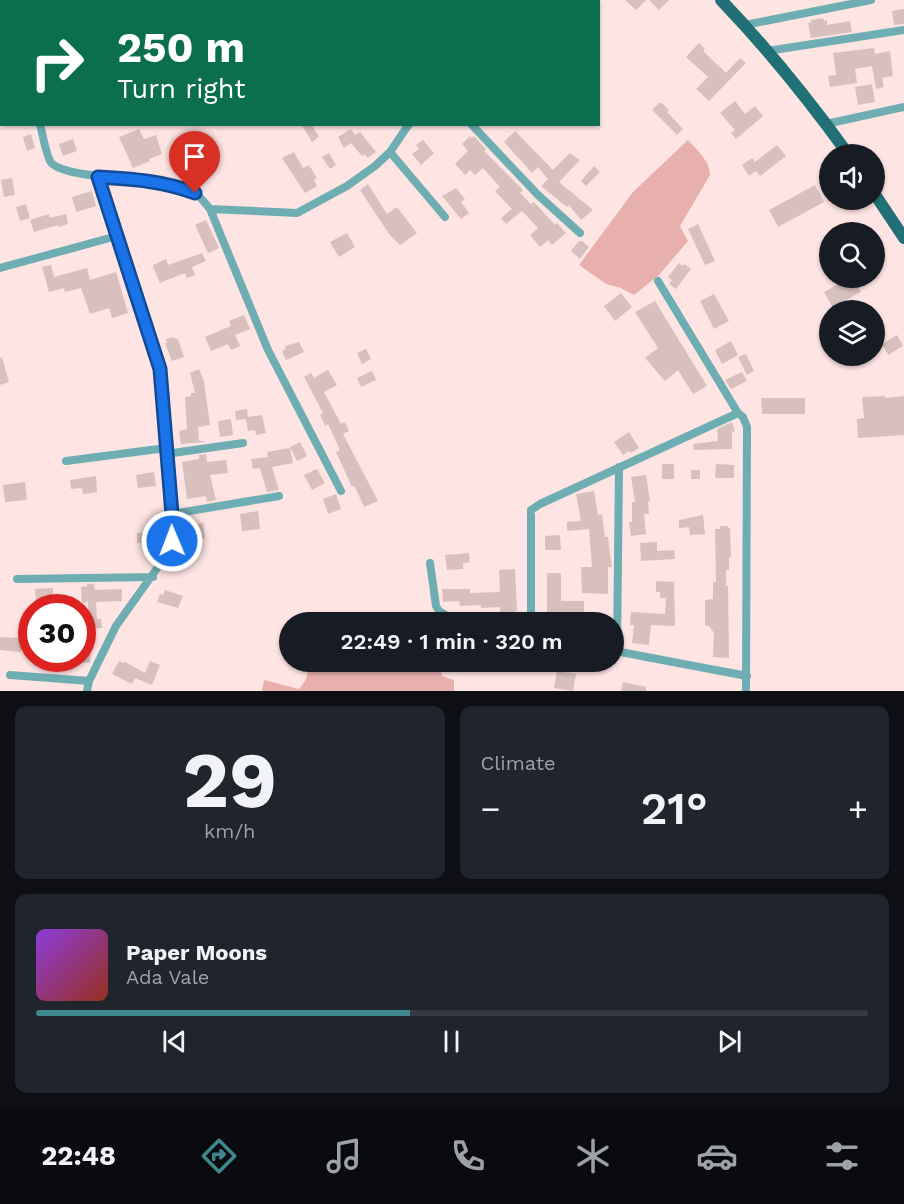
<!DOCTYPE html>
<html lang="en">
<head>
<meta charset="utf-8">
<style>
	body { margin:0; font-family:"Work Sans",sans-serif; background:#20242c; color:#f1f3f6; height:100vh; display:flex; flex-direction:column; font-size:22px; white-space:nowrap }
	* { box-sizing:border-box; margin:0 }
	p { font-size:20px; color:#9ea1a6 }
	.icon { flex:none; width:33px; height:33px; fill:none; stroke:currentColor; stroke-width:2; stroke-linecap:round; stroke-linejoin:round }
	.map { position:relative; height:691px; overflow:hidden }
	.side { display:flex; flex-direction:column; gap:15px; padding:15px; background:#0d0f14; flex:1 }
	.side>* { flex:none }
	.top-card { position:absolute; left:0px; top:0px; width:600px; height:126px; box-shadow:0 2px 4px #0004; background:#0b6e4f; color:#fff; overflow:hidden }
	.buttons { position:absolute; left:819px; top:144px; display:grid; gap:12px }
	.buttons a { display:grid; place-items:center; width:66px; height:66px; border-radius:50%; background:#171b24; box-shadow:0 2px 4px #0004; font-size:30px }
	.speed { position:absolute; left:18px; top:594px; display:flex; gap:12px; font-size:30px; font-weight:700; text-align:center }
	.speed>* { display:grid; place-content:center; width:78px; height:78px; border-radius:50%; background:#171b24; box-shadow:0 2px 4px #0004; line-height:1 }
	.speed .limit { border:9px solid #d22; background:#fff; color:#111 }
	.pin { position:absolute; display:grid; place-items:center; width:51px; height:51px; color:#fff; margin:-62px -26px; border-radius:50% 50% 50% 0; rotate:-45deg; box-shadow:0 0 6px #0007 }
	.pin .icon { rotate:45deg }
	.me { position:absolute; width:66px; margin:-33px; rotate:359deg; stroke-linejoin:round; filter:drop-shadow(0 0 4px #0008) }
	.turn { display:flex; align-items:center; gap:21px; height:126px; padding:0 18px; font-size:27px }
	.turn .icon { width:78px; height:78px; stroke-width:2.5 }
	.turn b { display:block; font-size:42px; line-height:51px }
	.big { font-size:45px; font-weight:600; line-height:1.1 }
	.side .widget { flex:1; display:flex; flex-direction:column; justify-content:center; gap:9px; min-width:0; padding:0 21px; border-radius:12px; background:#20242c }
	.side .dial { align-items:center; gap:0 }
	.dial b { font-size:78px; line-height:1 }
	.song { display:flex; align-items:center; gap:18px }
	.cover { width:72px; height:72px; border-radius:9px; background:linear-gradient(135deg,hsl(270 70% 55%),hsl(10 70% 35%)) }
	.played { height:6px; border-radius:3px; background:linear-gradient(90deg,#3f878c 45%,#363941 45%) }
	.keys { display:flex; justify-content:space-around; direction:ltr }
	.heat { display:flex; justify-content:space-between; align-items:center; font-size:33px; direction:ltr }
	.side .tiles { flex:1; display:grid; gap:15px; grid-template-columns:1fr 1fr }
	.widget:last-child { grid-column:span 2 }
	.trip { position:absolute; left:279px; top:612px; width:345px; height:60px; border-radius:30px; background:#171b24; box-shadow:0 2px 4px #0004; font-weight:600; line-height:60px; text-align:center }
	.tab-bar { display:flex; height:96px; justify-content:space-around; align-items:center; background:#090b0e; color:#9ea1a6 }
	.tab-bar .icon { width:42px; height:42px }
	.tab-bar .active { color:#3f878c }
	.tab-bar b { font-size:27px; color:#f1f3f6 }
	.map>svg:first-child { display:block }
</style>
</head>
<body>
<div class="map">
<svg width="904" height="691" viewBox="0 0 904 691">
	<rect width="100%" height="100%" fill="#fee4e3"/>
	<!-- green -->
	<path fill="#e8b0ad" d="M688 140C697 150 710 161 710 175L680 226 688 241 659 275 634 295 621 288 606 284 579 265 633 192Z
		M306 662H439L442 676 454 680V691H262L264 680 299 689C306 681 310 673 306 662Z"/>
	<!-- building -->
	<path fill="#d8c0be" d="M625 0H646L636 10Z
		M649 0H669L659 10Z
		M904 9V24L894 25 892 11Z
		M823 18 824 21 827 20V25L850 21 852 32 811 38 808 23H811V20Z
		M699 43 705 49 703 51 726 73 740 58 746 63 709 101 696 89 708 77 686 57Z
		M874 48 875 54 890 51 893 76 882 78 884 87 876 89 872 66 855 69 857 83 830 87 828 76 836 75 833 53Z
		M872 84 875 102 858 105 855 87Z
		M735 101 745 114 755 106 763 116 736 139 731 133 735 130 720 113Z
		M659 103H662L669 110 667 112 683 129 677 135 652 110Z
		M301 124H311L319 137 312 142Z
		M139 129 144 139 156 135 162 154 149 159 150 161 133 168 119 137Z
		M351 129 355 135 360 132 376 152 368 158 364 154 362 156 351 143 344 148 338 137Z
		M515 131 553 170 570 153 580 160 559 182 593 210 581 220 569 205 567 207 541 186 548 179 538 167 532 173 504 142Z
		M31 134 35 148 27 151 23 137Z
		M470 136 472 138 474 136 486 149 484 151 523 190 520 193 531 204 534 202 555 225 557 223 566 233 552 245 548 240 540 247 530 235 538 228 522 211 506 224 501 218 512 209 495 191 500 187 483 168 475 175 470 170 465 175 455 164 468 151 462 144Z
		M73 139 77 151 63 156 59 144Z
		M423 140 434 153 421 165 412 154 419 149 416 145Z
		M777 145 786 156 760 176 756 171 749 176 742 165 752 158 755 162Z
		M294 152 303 168 309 165 317 178 314 180 317 186 305 193 282 158Z
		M329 153 336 165 330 169 322 157Z
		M594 166 600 172 586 186 581 181Z
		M12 178 15 195 4 197 1 180Z
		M368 184 387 214 397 207 417 233 400 245 389 234 360 190Z
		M815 185 824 202 778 227 769 210Z
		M456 188 465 199 461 202 469 213 461 219 442 196Z
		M92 191 96 206 76 212 72 197Z
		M26 204 30 218 20 221 16 207Z
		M49 214 50 218 66 214 68 224 59 227 58 225 34 232 30 220Z
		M206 220 219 248 208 253 195 225Z
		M698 224 715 261 705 265 688 229Z
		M347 233 355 247 339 257 330 242Z
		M579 241H582L589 247 580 259 571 251Z
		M202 253 206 261 192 267 195 275 187 278 185 273 160 283 153 267V265L166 259 168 265Z
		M679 263 682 266 684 264 691 269 676 289 669 284 672 280 668 277Z
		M51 265 54 277 87 268 90 280 116 272 128 313 112 318 109 308 90 314 81 288 65 292 64 288 49 292 42 267Z
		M833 278H873L857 286 861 292 846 300 851 310H834L824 292 837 285Z
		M621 293 632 307 615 321 604 306Z
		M714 294 729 321 714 329 700 301Z
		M655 301 707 386 693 394 678 370 665 381 645 358 658 348 635 312Z
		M244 315 250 329 235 335 240 346 231 350 228 344 211 351 205 337 231 326 229 321Z
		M897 335 903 346 888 355 882 344Z
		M174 337 176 339H178L184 357 172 361 165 343H167L166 339Z
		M731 341 738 355 722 364 715 350Z
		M299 342 304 352 286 360 282 351 286 349 285 346Z
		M366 349 371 359 362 364 357 353Z
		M746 354 754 371 747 375 738 357Z
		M2 357 9 382 0 385V358Z
		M199 369 204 382 210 425 198 427 199 441H204V442L181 444 179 431 187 429 185 397 191 396V393H195L190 373Z
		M328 370 337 385 324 392 341 424 345 422 349 431 343 434 378 501 364 507 354 485 352 487 336 452 340 450 328 424 325 426 320 415 323 413 304 377 311 373 314 378Z
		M372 371 376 380 361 387 357 378Z
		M742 372 747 381 731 389 725 380Z
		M885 396V398L904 396V435L858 438 857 419 864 418 862 397Z
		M761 398H805V414H762Z
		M247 409 248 417 262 415 266 433 256 435 255 430 248 431 246 419 236 420 235 411Z
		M231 419 233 435 220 437 218 421Z
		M732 422 735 431 732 432V449L694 450 693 444 718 441 717 429Z
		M629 432 639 448 631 453 629 451 623 455 614 442Z
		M300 442 307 456 297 461 290 447Z
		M290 448 293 463 272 467 279 490 267 492 260 468 253 469 251 459 268 457 267 452Z
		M206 454 207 462 226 460 228 473 210 475 216 500 207 502 206 496 187 499 182 462 199 459V455Z
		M662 464H674V479H662Z
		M716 464 734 465V478H715Z
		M317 469 325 483 312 490 304 475Z
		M691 470H700V479H691Z
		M154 472 156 486 138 488 136 475Z
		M646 475 650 501H648L649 514H644L646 534 631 536 629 522H632V502H635L631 477Z
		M96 476 97 492 83 494 82 488 71 489 70 480Z
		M25 482 27 500 5 502 3 485Z
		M594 491 598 515 602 514 605 537H608L610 554 612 567H608V594L582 593 581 567H592L589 529 567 531V522L581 521 576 494Z
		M336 494 341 509 328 514 323 499Z
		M258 511 260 529 242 531 240 514Z
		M703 515 705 534 690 535 689 527 679 528V520Z
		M203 523 205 538 188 540 186 525Z
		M720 526H728V528H730L731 557H729V570H726V586H728L729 658 713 657 714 633 709 626H705V600L713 599V582H716L715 529H720Z
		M137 533H149V543H137Z
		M560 535 561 550H545V536Z
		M657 542V551L674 550 675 559 641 561 640 543Z
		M469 553 470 562 463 563V569L447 570 445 555Z
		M515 569 517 611H515V616H513V621L500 622V607L481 608V605L460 606 459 601 443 602 442 589H470V593L500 592 499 570Z
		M547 573H561V601H584V622H574V618L547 620Z
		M656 581 674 582 675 626 651 625 649 645 632 643 634 625H630L631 612 665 614 666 598H660V592H656Z
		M87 584H94L95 590 122 589V601L96 602 97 619H101L102 628 89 629 88 602 82 603 81 587 87 586Z
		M53 588V602H36L35 589Z
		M165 590 183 596 178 608 157 602 160 594 163 595Z
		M0 637 22 638 21 652 0 650Z
		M82 646H91L90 663H82Z
		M44 658H53V666H44Z
		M119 661 124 663 125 662 145 673 150 661 160 665 152 685 135 678 132 684 112 674Z
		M557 671 576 674 573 691 554 688Z
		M623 682 646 687V691H621Z"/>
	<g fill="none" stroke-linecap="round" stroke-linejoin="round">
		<!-- street -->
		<path stroke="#6eadb2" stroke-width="8" d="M8 0V2
			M425 1 427 2
			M508 2 509 0
			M745 25 871 0
			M767 51 904 30
			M40 124C43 136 45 150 50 161 61 181 164 176 194 192 200 196 205 203 210 209L297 213 347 186 375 166 390 152 409 124
			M471 124 538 195 580 233
			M826 124 904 107
			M390 152 445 217
			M210 209 268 350 341 491
			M0 268 117 236
			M658 281 738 413 743 417 747 427 746 691
			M166 454 243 443
			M66 461 166 448
			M172 514 279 496
			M430 563 436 606 439 611 457 622
			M17 579 153 577
			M531 622V510L540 504 738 413
			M615 651 747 676
			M617 651 619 467
			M10 675 89 681
			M87 691 89 681 116 626 170 550 172 514 160 369 98 177"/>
		<!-- primary -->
		<path stroke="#207075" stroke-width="12" d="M721 0C767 48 809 100 848 154
			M874 193 904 238"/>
	</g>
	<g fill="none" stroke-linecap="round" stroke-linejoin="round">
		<defs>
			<path id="route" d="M172 541V514L160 369 98 177C133 179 163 181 195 193"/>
		</defs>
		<!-- route casing -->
		<use href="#route" stroke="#114b97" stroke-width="15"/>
		<!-- route -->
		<use href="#route" stroke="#1a73e8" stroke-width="10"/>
	</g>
</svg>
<div class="buttons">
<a><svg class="icon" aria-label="sound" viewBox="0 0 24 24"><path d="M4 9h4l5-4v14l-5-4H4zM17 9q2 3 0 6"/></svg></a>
<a><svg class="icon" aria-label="search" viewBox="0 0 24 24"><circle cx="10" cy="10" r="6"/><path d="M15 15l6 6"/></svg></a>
<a><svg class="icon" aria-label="layers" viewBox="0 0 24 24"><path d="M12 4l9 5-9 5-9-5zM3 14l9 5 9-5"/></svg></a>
</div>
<div class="speed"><div class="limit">30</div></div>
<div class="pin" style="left:195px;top:193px;background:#d93025"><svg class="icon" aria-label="arrive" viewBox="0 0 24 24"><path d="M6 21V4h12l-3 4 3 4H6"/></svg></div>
<svg class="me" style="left:172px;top:541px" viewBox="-20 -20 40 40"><circle r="17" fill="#1a73e8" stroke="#fff" stroke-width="3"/><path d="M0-11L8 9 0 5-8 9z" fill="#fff"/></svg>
<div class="trip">22:49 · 1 min · 320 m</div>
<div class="top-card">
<div class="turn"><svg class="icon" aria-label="right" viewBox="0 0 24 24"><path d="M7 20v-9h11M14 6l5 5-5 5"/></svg><div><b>250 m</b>Turn right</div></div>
</div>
</div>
<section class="side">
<div class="tiles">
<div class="widget dial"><b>29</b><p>km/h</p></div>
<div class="widget"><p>Climate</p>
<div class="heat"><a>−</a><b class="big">21°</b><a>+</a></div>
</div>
<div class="widget">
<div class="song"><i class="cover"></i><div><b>Paper Moons</b><p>Ada Vale</p></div></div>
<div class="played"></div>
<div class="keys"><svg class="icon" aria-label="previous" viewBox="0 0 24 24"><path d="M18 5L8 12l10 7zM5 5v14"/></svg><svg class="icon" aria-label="pause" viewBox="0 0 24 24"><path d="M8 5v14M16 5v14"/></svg><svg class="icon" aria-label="next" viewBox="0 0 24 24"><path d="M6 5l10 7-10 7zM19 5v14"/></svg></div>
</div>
</div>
</section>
<nav class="tab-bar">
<b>22:48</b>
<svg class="icon active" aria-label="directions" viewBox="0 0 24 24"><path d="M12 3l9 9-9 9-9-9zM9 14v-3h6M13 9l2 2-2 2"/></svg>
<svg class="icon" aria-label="music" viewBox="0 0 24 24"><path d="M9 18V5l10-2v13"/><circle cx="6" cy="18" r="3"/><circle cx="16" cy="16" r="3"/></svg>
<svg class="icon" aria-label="phone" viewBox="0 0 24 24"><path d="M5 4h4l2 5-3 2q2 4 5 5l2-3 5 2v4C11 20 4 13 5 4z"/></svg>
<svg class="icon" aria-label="climate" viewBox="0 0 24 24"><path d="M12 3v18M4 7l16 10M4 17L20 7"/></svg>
<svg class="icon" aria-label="car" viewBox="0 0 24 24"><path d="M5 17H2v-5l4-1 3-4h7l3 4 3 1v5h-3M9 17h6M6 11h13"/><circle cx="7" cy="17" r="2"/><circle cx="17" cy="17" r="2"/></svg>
<svg class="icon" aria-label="filters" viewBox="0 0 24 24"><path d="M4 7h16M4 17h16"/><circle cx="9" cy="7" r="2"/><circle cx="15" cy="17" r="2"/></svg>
</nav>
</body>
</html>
